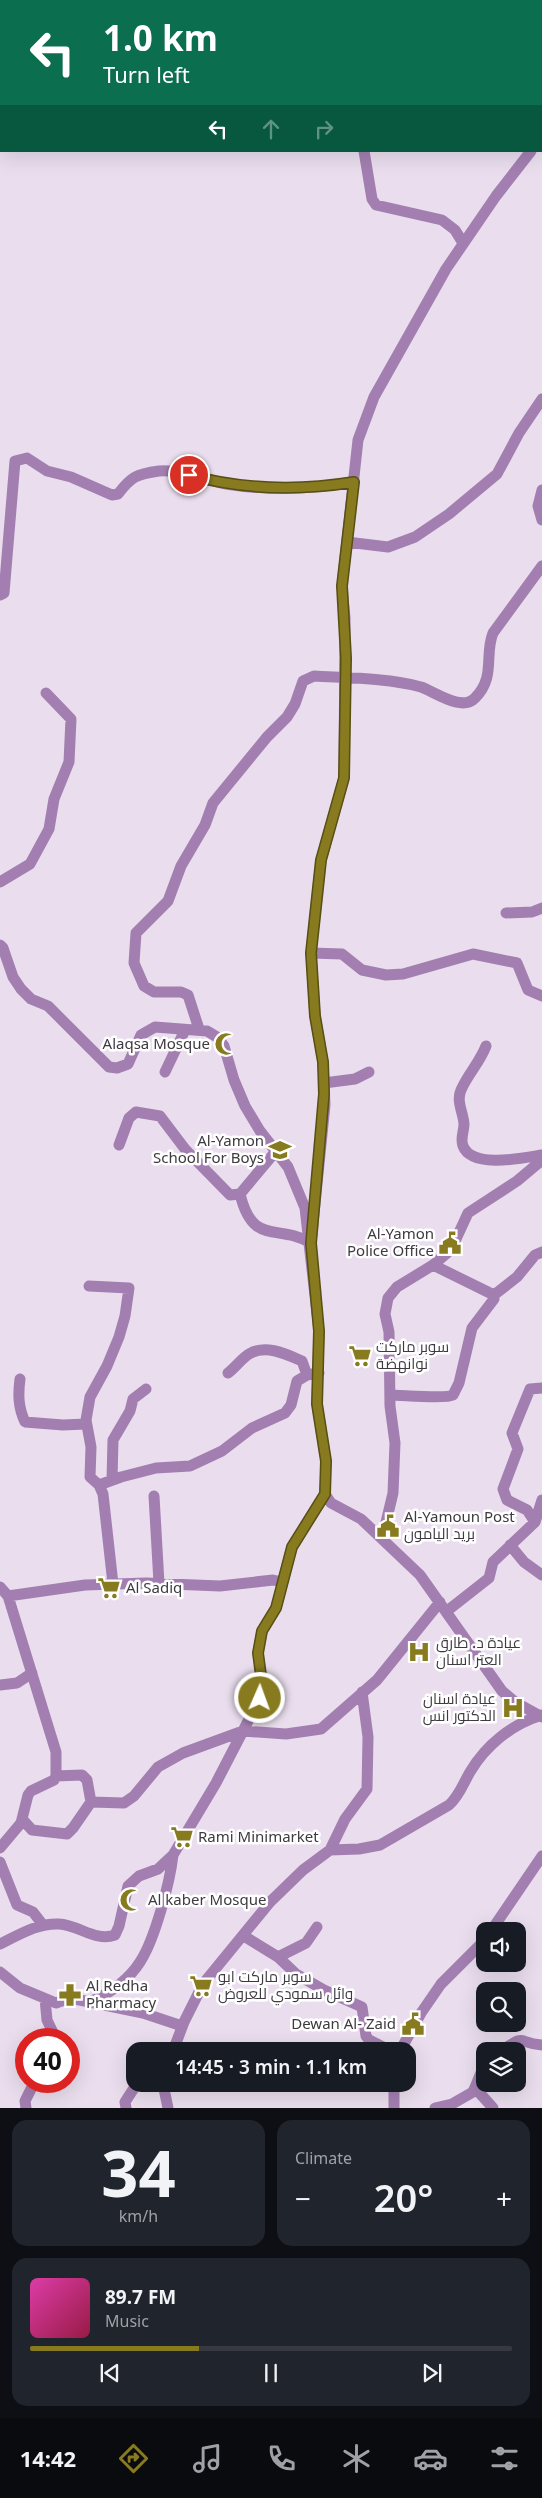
<!DOCTYPE html>
<html lang="en">
<head>
<meta charset="utf-8">
<style>
	body { margin:0; font-family:"Noto Sans",Cairo,sans-serif; background:#20242c; color:#f1f3f6; height:100vh; display:flex; flex-direction:column; font-size:19px; white-space:nowrap }
	* { box-sizing:border-box; margin:0 }
	p { font-size:16px; color:#9ea1a6 }
	.icon { flex:none; width:28px; height:28px; fill:none; stroke:currentColor; stroke-width:2; stroke-linecap:round; stroke-linejoin:round }
	.map { position:relative; height:2108px; overflow:hidden }
	.side { display:flex; flex-direction:column; gap:12px; padding:12px; background:#0d0f14; flex:1 }
	.side>* { flex:none }
	.top-card { position:absolute; left:0px; top:0px; width:542px; height:152px; box-shadow:0 5px 20px #0002; background:#0b6e4f; color:#fff; overflow:hidden }
	.tools { position:absolute; left:476px; top:1922px; display:grid; gap:10px }
	.tools a { display:grid; place-items:center; width:50px; height:50px; border-radius:10px; background:#171b24; box-shadow:0 5px 20px #0002; font-size:25px }
	.speed { position:absolute; left:15px; top:2028px; display:flex; gap:10px; font-size:25px; font-weight:700; text-align:center }
	.speed>* { display:grid; place-content:center; width:65px; height:65px; border-radius:50%; background:#171b24; box-shadow:0 5px 20px #0002; line-height:1 }
	.speed .limit { border:8px solid #d22; background:#fff; color:#111 }
	.pin { position:absolute; display:grid; place-items:center; width:42px; height:42px; color:#fff; margin:-21px; border:2px solid #fff; border-radius:50%; box-shadow:0 1px 5px #0007 }
	.me { position:absolute; width:55px; margin:-28px; rotate:2deg; stroke-linejoin:round; filter:drop-shadow(0 0 4px #0008) }
	.turn { display:flex; align-items:center; gap:18px; height:105px; padding:0 20px; font-size:22px }
	.turn .icon { width:65px; height:65px; stroke-width:2.5 }
	.turn b { display:block; font-size:35px; line-height:42px }
	.lanes { display:flex; align-items:center; height:48px; padding:0 20px; background:#0003; justify-content:center; gap:25px; direction:ltr }
	.lanes .off { opacity:.35 }
	.big { font-size:38px; font-weight:600; line-height:1.1 }
	.side .tile { flex:1; display:flex; flex-direction:column; justify-content:center; gap:8px; min-width:0; padding:0 18px; border-radius:15px; background:#20242c }
	.side .dial { align-items:center; gap:0 }
	.dial b { font-size:65px; line-height:1 }
	.song { display:flex; align-items:center; gap:15px }
	.cover { width:60px; height:60px; border-radius:8px; background:linear-gradient(135deg,hsl(320 70% 55%),hsl(340 70% 35%)) }
	.played { height:5px; border-radius:2px; background:linear-gradient(90deg,#877a1f 35%,#363941 35%) }
	.keys { display:flex; justify-content:space-around; direction:ltr }
	.heat { display:flex; justify-content:space-between; align-items:center; font-size:28px; direction:ltr }
	.side .tiles { flex:1; display:grid; gap:12px; grid-template-columns:1fr 1fr }
	.tile:last-child { grid-column:span 2 }
	.trip { position:absolute; left:126px; top:2042px; width:290px; height:50px; border-radius:15px; background:#171b24; box-shadow:0 5px 20px #0002; font-weight:600; line-height:50px; text-align:center }
	.menu { display:flex; height:80px; justify-content:space-around; align-items:center; background:#090b0e; color:#9ea1a6 }
	.menu .icon { width:35px; height:35px }
	.menu .current { color:#877a1f }
	.menu b { font-size:22px; color:#f1f3f6 }
	.map>svg:first-child { display:block }
</style>
</head>
<body>
<div class="map">
<svg width="542" height="2108" viewBox="0 0 542 2108">
	<rect width="100%" height="100%" fill="#eadeee"/>
	<g fill="none" stroke-linecap="round" stroke-linejoin="round">
		<!-- minor -->
		<path stroke="#a37fb1" stroke-width="11" d="M374 0 375 1
			M541 139H542
			M364 151 372 199 376 205 442 220 455 230 463 243
			M542 490 538 506 542 520
			M347 542 388 547 415 537 449 514 497 474 519 433 542 399
			M0 595 4 593 15 461 27 458 47 471 71 477 112 495 118 494C131 477 136 474 159 471 181 469 204 480 226 484 269 491 311 489 354 482
			M0 882 30 864 49 829 54 799 69 762 71 719 46 693
			M506 913 532 912 542 908
			M0 945 3 948 13 977 21 989 31 999 48 1006 109 1067 117 1068 128 1064 141 1035 155 1027 207 1031 217 1037 224 1046 234 1080 245 1106 260 1131 288 1167 305 1208 319 1331 317 1404 326 1461 325 1494 331 1503 361 1519 420 1575 502 1691 515 1702 542 1717
			M311 953 342 954 362 970 386 975 403 974 473 954 517 963 528 990 542 996
			M199 1029 188 995 181 992H154L144 986 134 963 136 933 168 901 181 866 205 825 213 803 267 737 287 717 295 704 303 681 314 676C348 678 387 678 421 687 435 692 462 712 475 698 496 677 484 655 493 633L542 566
			M486 1046C480 1062 468 1074 461 1090 456 1101 463 1112 464 1124 464 1131 460 1139 463 1146 472 1169 523 1158 542 1155
			M165 1072 185 1030
			M324 1083 355 1079 369 1072
			M119 1145 129 1118 136 1112 160 1116 185 1149 230 1195 240 1194 276 1151
			M240 1194C253 1247 277 1223 311 1243L325 1105 323 1062 315 1016 311 953 321 860 344 778 345 618 342 586 358 440 374 397 446 269 496 196 531 151
			M89 1286 129 1288 125 1316 119 1337 107 1366 90 1397 86 1420 91 1447 90 1477 99 1485 103 1494 113 1584
			M494 1295 517 1277 535 1255 542 1252
			M228 1373C235 1368 242 1358 249 1354 266 1344 286 1354 302 1361L307 1375
			M20 1379C18 1394 18 1407 25 1422L63 1425 86 1424
			M390 1395C402 1395 446 1399 453 1395L459 1383 472 1328 494 1299V1295L433 1265
			M112 1480 113 1440 130 1411 133 1399 146 1389
			M99 1485 121 1477 156 1468 190 1466 222 1451 252 1428 285 1413 291 1405 297 1381 307 1375 319 1373
			M154 1496 159 1583
			M535 1522 527 1510 507 1500 503 1489 518 1449 512 1433 530 1389 542 1388
			M382 1539 393 1493 395 1443 390 1406 389 1332 385 1314 388 1298 397 1287 433 1265 447 1253 456 1239 468 1213 517 1181 542 1160
			M510 1545 524 1562 542 1575
			M0 1587 8 1596 56 1752V1776L54 1780 31 1791 28 1795 21 1823 0 1848
			M8 1596 85 1585 146 1583 220 1586 273 1580 282 1582
			M447 1611 489 1578 493 1562 535 1522 542 1500
			M0 1685 17 1683 32 1673
			M56 1776 82 1775 87 1780 91 1802 124 1803 134 1796 158 1767 183 1753 243 1731 286 1734 321 1729 377 1680 440 1602
			M23 1820 32 1830 67 1834 73 1828 91 1802
			M330 1850 345 1819 367 1789 368 1737 362 1692
			M0 1862 17 1905 33 1912 43 1925
			M491 1931 542 1856
			M244 1936 278 1957 296 1974 324 1990 362 2007 366 2036 369 2040 391 2051
			M0 1944C19 1935 37 1923 59 1924 79 1925 95 1942 115 1935L119 1926 128 1886 139 1876 158 1869 173 1855 216 1783 260 1698 262 1683 258 1653 262 1631 276 1608 292 1547 325 1494
			M278 1957 306 1943 317 1927
			M0 1972 20 1988 56 2003 70 1998 143 2013 182 2026
			M45 1999 47 2020 56 2039
			M90 2002C110 1993 128 1981 140 1962 155 1939 170 1882 173 1855
			M173 2051 184 2022 203 1984 270 1902 303 1870 330 1850 359 1849 380 1845 449 1805C459 1796 463 1784 470 1772 486 1745 512 1724 542 1715
			M400 2051 421 2013 441 1984 485 1940
			M501 2051C528 2033 516 2043 542 2045
			M163 2084 168 2108
			M394 2084V2108
			M476 2089 493 2108
			M26 2108 25 2101 35 2081
			M126 2108 125 2102 136 2085 141 2084
			M435 2108 452 2104 473 2092 485 2063"/>
	</g>
	<g fill="none" stroke-linecap="round" stroke-linejoin="round">
		<defs>
			<path id="route" d="M189 475C244 490 298 491 354 482L342 586 346 658 344 778 321 860 311 953 315 1016 323 1062 324 1094 311 1243 319 1331 317 1404 326 1461 325 1494 292 1547 276 1608 262 1631 258 1653 262 1683 260 1698"/>
		</defs>
		<!-- route casing -->
		<use href="#route" stroke="#584f14" stroke-width="12"/>
		<!-- route -->
		<use href="#route" stroke="#877a1f" stroke-width="9"/>
	</g>
	<!-- icons -->
	<defs>
		<symbol id="mosque-bare" viewBox="-9 -9 18 18"><path d="M3.5-4.9A6 6 0 1 0 3.5 4.9A5 5 0 1 1 3.5-4.9Z" fill="#877a1f" stroke="#fff" stroke-width="2.5" paint-order="stroke"/></symbol>
		<symbol id="school-bare" viewBox="-9 -9 18 18"><path d="M0-5L7-2L0 1L-7-2ZM-4 1L0 2.5L4 1V4Q0 6-4 4Z" fill="#877a1f" stroke="#fff" stroke-width="2.5" paint-order="stroke"/></symbol>
		<symbol id="civic-bare" viewBox="-9 -9 18 18"><path d="M-.6-6.5H3V-4.5H.6V-3L4-1V1h2V6H-6V1h2V-1L-.6-3ZM-1.2 2.5V6h2.4V2.5Z" fill="#877a1f" stroke="#fff" stroke-width="2.5" paint-order="stroke"/></symbol>
		<symbol id="supermarket-bare" viewBox="-9 -9 18 18"><path d="M-6-5.5h2.5l.6 2H6L4.5 2H-2.5L-4.4-4H-6ZM-1.5 3.2a1.3 1.3 0 1 0 .1 0ZM3 3.2a1.3 1.3 0 1 0 .1 0Z" fill="#877a1f" stroke="#fff" stroke-width="2.5" paint-order="stroke"/></symbol>
		<symbol id="hospital-bare" viewBox="-9 -9 18 18"><path d="M-5-5h3v3.5h4V-5h3V5h-3V1.5h-4V5h-3Z" fill="#877a1f" stroke="#fff" stroke-width="2.5" paint-order="stroke"/></symbol>
		<symbol id="pharmacy-bare" viewBox="-9 -9 18 18"><path d="M-2-6h4v4h4v4h-4v4h-4v-4h-4v-4h4Z" fill="#877a1f" stroke="#fff" stroke-width="2.5" paint-order="stroke"/></symbol>
	</defs>
	<g fill-rule="evenodd">
		<use href="#mosque-bare" x="210" y="1028" width="32" height="32"/>
		<use href="#school-bare" x="264" y="1134" width="32" height="32"/>
		<use href="#civic-bare" x="434" y="1227" width="32" height="32"/>
		<use href="#supermarket-bare" x="344" y="1340" width="32" height="32"/>
		<use href="#civic-bare" x="372" y="1510" width="32" height="32"/>
		<use href="#supermarket-bare" x="93" y="1572" width="32" height="32"/>
		<use href="#hospital-bare" x="403" y="1636" width="32" height="32"/>
		<use href="#hospital-bare" x="497" y="1692" width="32" height="32"/>
		<use href="#supermarket-bare" x="166" y="1821" width="32" height="32"/>
		<use href="#mosque-bare" x="115" y="1884" width="32" height="32"/>
		<use href="#supermarket-bare" x="185" y="1970" width="32" height="32"/>
		<use href="#pharmacy-bare" x="54" y="1979" width="32" height="32"/>
		<use href="#civic-bare" x="397" y="2008" width="32" height="32"/>
	</g>
	<g text-anchor="middle" stroke-width="5" stroke-linejoin="round" paint-order="stroke">
		<!-- poi labels -->
		<g font-size="15" fill="#3e3a40" stroke="#fff" text-anchor="start">
			<text x="210" y="1049" text-anchor="end">Alaqsa Mosque</text>
			<text x="264" y="1146" text-anchor="end">Al-Yamon<tspan x="264" dy="17">School For Boys</tspan></text>
			<text x="434" y="1239" text-anchor="end">Al-Yamon<tspan x="434" dy="17">Police Office</tspan></text>
			<text x="376" y="1352">سوبر ماركت<tspan x="376" dy="17">نوانهضة</tspan></text>
			<text x="404" y="1522">Al-Yamoun Post<tspan x="404" dy="17">بريد اليامون</tspan></text>
			<text x="126" y="1593">Al Sadiq</text>
			<text x="436" y="1648">عيادة د. طارق<tspan x="436" dy="17">العتر اسنان</tspan></text>
			<text x="496" y="1704" text-anchor="end">عيادة اسنان<tspan x="496" dy="17">الدكتور انس</tspan></text>
			<text x="198" y="1842">Rami Minimarket</text>
			<text x="148" y="1905">Al kaber Mosque</text>
			<text x="218" y="1982">سوبر ماركت ابو<tspan x="218" dy="17">وائل سمودي للعروض</tspan></text>
			<text x="86" y="1991">Al Redha<tspan x="86" dy="17">Pharmacy</tspan></text>
			<text x="396" y="2029" text-anchor="end">Dewan Al- Zaid</text>
		</g>
	</g>
</svg>
<div class="tools">
<a><svg class="icon" aria-label="sound" viewBox="0 0 24 24"><path d="M4 9h4l5-4v14l-5-4H4zM17 9q2 3 0 6"/></svg></a>
<a><svg class="icon" aria-label="search" viewBox="0 0 24 24"><circle cx="10" cy="10" r="6"/><path d="M15 15l6 6"/></svg></a>
<a><svg class="icon" aria-label="layers" viewBox="0 0 24 24"><path d="M12 4l9 5-9 5-9-5zM3 14l9 5 9-5"/></svg></a>
</div>
<div class="speed"><div class="limit">40</div></div>
<div class="pin" style="left:189px;top:475px;background:#d93025"><svg class="icon" aria-label="arrive" viewBox="0 0 24 24"><path d="M6 21V4h12l-3 4 3 4H6"/></svg></div>
<svg class="me" style="left:260px;top:1698px" viewBox="-20 -20 40 40"><circle r="17" fill="#877a1f" stroke="#fff" stroke-width="3"/><path d="M0-11L8 9 0 5-8 9z" fill="#fff"/></svg>
<div class="trip">14:45 · 3 min · 1.1 km</div>
<div class="top-card">
<div class="turn"><svg class="icon" aria-label="left" viewBox="0 0 24 24"><path d="M17 20v-9H6M10 6l-5 5 5 5"/></svg><div><b>1.0 km</b>Turn left</div></div>
<div class="lanes"><svg class="icon" aria-label="left" viewBox="0 0 24 24"><path d="M17 20v-9H6M10 6l-5 5 5 5"/></svg><svg class="icon off" aria-label="ahead" viewBox="0 0 24 24"><path d="M12 20V5M6 11l6-6 6 6"/></svg><svg class="icon off" aria-label="right" viewBox="0 0 24 24"><path d="M7 20v-9h11M14 6l5 5-5 5"/></svg></div>
</div>
</div>
<section class="side">
<div class="tiles">
<div class="tile dial"><b>34</b><p>km/h</p></div>
<div class="tile"><p>Climate</p>
<div class="heat"><a>−</a><b class="big">20°</b><a>+</a></div>
</div>
<div class="tile">
<div class="song"><i class="cover"></i><div><b>89.7 FM</b><p>Music</p></div></div>
<div class="played"></div>
<div class="keys"><svg class="icon" aria-label="previous" viewBox="0 0 24 24"><path d="M18 5L8 12l10 7zM5 5v14"/></svg><svg class="icon" aria-label="pause" viewBox="0 0 24 24"><path d="M8 5v14M16 5v14"/></svg><svg class="icon" aria-label="next" viewBox="0 0 24 24"><path d="M6 5l10 7-10 7zM19 5v14"/></svg></div>
</div>
</div>
</section>
<nav class="menu">
<b>14:42</b>
<svg class="icon current" aria-label="directions" viewBox="0 0 24 24"><path d="M12 3l9 9-9 9-9-9zM9 14v-3h6M13 9l2 2-2 2"/></svg>
<svg class="icon" aria-label="music" viewBox="0 0 24 24"><path d="M9 18V5l10-2v13"/><circle cx="6" cy="18" r="3"/><circle cx="16" cy="16" r="3"/></svg>
<svg class="icon" aria-label="phone" viewBox="0 0 24 24"><path d="M5 4h4l2 5-3 2q2 4 5 5l2-3 5 2v4C11 20 4 13 5 4z"/></svg>
<svg class="icon" aria-label="climate" viewBox="0 0 24 24"><path d="M12 3v18M4 7l16 10M4 17L20 7"/></svg>
<svg class="icon" aria-label="car" viewBox="0 0 24 24"><path d="M5 17H2v-5l4-1 3-4h7l3 4 3 1v5h-3M9 17h6M6 11h13"/><circle cx="7" cy="17" r="2"/><circle cx="17" cy="17" r="2"/></svg>
<svg class="icon" aria-label="filters" viewBox="0 0 24 24"><path d="M4 7h16M4 17h16"/><circle cx="9" cy="7" r="2"/><circle cx="15" cy="17" r="2"/></svg>
</nav>
</body>
</html>
